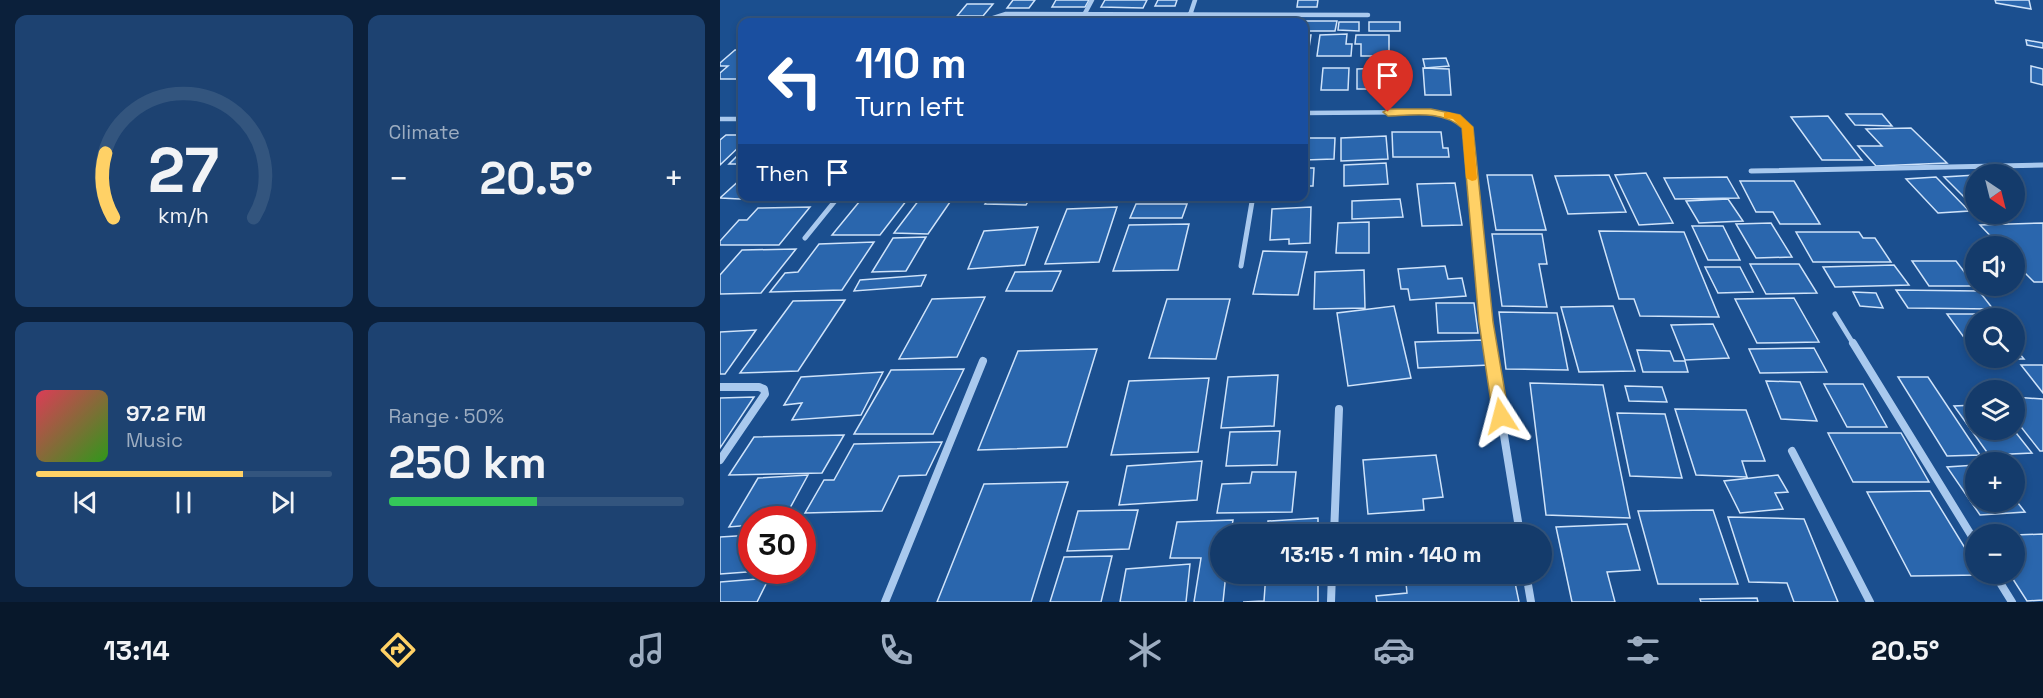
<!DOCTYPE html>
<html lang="en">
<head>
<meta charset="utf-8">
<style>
	body { margin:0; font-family:"Space Grotesk",sans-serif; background:#1d4271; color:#f1f3f6; height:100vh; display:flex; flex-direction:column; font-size:22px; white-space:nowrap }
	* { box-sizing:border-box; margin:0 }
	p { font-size:20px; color:#9dadc1 }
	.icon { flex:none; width:33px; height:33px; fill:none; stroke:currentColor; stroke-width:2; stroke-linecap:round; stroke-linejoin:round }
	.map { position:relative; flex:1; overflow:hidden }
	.details { display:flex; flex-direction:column; gap:15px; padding:15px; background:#0b203b; width:720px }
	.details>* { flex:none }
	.hud { position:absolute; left:18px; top:18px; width:570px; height:183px; border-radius:12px; box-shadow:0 3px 9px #0003,0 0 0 2px #33557e; background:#1a4fa0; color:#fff; overflow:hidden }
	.needle { width:39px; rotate:145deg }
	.buttons { position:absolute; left:1245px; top:164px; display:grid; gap:12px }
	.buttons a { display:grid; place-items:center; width:60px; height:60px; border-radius:50%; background:#143b6b; box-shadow:0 3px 9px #0003,0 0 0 2px #33557e; font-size:30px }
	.speed { position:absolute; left:18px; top:506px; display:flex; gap:12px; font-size:30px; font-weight:700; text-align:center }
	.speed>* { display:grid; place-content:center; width:78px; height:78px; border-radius:50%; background:#143b6b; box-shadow:0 3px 9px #0003,0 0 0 2px #33557e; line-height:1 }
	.speed .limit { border:9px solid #d22; background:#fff; color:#111 }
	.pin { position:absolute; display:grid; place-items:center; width:51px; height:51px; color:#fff; margin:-62px -26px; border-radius:50% 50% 50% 0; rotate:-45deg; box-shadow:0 0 6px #0007 }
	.pin .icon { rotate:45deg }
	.me { position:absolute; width:66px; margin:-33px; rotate:351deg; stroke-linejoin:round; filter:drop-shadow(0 0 4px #0008) }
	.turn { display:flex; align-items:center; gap:21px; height:126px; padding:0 18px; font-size:27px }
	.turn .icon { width:78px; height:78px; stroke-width:2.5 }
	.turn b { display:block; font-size:42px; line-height:51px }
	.then { display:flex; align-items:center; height:57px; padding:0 18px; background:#0003; gap:12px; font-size:22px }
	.big { font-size:45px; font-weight:600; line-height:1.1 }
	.details .widget { flex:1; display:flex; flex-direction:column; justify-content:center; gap:9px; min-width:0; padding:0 21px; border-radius:12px; background:#1d4271 }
	.details .dial { align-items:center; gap:0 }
	.dial svg { height:156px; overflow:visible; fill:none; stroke:#33557e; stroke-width:7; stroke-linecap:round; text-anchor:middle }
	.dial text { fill:#f1f3f6; stroke:none }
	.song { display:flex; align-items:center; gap:18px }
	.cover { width:72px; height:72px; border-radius:9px; background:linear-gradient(135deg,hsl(350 70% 55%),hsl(110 70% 35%)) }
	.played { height:6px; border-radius:3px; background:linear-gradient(90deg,#ffd166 70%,#33557e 70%) }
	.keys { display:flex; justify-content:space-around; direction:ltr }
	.heat { display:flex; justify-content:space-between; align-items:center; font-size:33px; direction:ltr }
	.charge { height:9px; border-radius:4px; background:linear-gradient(90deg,#34c759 50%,#33557e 0) }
	.details .tiles { flex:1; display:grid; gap:15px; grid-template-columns:repeat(2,1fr) }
	.trip { position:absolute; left:490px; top:524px; width:342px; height:60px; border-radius:30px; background:#143b6b; box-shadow:0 3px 9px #0003,0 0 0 2px #33557e; font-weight:600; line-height:60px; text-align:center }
	.tabs { display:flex; height:96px; justify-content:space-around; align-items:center; background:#08182b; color:#9dadc1 }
	.tabs .icon { width:42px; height:42px }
	.tabs .current { color:#ffd166 }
	.tabs b { font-size:27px; color:#f1f3f6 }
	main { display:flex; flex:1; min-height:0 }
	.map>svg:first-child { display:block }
</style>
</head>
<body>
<main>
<section class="details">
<div class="tiles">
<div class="widget dial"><svg viewBox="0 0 100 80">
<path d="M14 69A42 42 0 1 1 86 69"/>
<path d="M14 69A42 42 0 0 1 10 36" stroke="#ffd166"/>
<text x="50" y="56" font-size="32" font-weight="700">27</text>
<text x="50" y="72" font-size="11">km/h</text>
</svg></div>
<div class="widget"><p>Climate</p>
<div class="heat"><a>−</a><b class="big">20.5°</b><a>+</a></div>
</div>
<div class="widget">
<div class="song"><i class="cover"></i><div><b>97.2 FM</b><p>Music</p></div></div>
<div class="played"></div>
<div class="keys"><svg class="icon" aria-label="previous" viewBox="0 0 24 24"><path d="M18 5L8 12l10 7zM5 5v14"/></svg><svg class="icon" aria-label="pause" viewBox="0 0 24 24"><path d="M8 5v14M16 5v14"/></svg><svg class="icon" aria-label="next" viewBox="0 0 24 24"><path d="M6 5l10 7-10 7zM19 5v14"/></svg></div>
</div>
<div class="widget"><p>Range · 50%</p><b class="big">250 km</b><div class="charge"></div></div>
</div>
</section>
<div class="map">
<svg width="1323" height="602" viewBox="0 0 1323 602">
	<rect width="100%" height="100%" fill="#1b4f8f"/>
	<!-- building -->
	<path fill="#2a66ad" stroke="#cfe3fa" stroke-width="1.5" d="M293 0H315L309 8H287Z
		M336 0H369L365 7H332Z
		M385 0H427L423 8 381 7Z
		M438 0H457L455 6H435Z
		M578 0H598L597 7H577Z
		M1275 0H1309L1311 9 1276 3Z
		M247 4H273L263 16H237Z
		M247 20 245 22H180L181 21Z
		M580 21H617L615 31H584V22Z
		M619 22H639V31L618 30Z
		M649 22H680V31H649Z
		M627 34 626 44H632L631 56H597L600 35Z
		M584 35H591L588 54H584Z
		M636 35H669V56H641V44H635Z
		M1306 40 1323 43V48L1307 45Z
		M15 50H22V79H0V73L8 66H0V63Z
		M726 58 729 66 705 68 703 59Z
		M1311 66 1323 69V85L1311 82Z
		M603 68H629L628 90H601Z
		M660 68 661 89H637V69Z
		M703 68 729 69 731 95H705Z
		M1126 114H1162L1172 126 1135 125Z
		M1108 116 1142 160H1102L1071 117Z
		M1191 128 1227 163 1156 166 1138 146H1162L1146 129Z
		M672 132H721L723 148H728L729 157H673Z
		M6 135H22V144L0 165V140Z
		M666 136 668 159 621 161V138Z
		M584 138H615L614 159 584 160Z
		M22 151V164H9Z
		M666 163 668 184 624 186V165Z
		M584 168H594L593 186H584Z
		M926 173 953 223 919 225 895 175Z
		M767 175H812L826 230H776Z
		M889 175 906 212 848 214 835 176Z
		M1256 175V200L1248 201 1224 177Z
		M1007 177 1019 198 955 199 944 178Z
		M1216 177 1249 211 1218 213 1186 179Z
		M22 178V196H44L40 200 0 198Z
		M1020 181H1074L1100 224H1060L1053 212H1036Z
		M735 183 742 225 702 226 697 184Z
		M57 196H92L89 201 52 202Z
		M144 196H190L160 235H112Z
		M202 196H243L239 202H230L208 234 174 233Z
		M270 196H311L306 205 265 204Z
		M450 196H509L508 199H449Z
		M680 199 683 217 632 219V201Z
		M1008 199 1023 221 979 223 966 201Z
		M416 204H467L462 218H410Z
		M90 207 59 245H0V241L19 220H27L38 208Z
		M397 207 379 262 325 264 347 209Z
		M591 207 590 243 569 244V239L550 240 552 209Z
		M649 222V253H616L618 223Z
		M1051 223 1072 257 1036 258 1016 224Z
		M1323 223V282H1314L1294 262V246H1280L1260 225Z
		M469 224 458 270 393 271 409 225Z
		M972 226H1003L1020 260H988Z
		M318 227 305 265 248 269 264 231Z
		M879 231 964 232 999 317 920 316 914 299H899Z
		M1076 232H1139L1143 238H1155L1171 262H1093Z
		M772 234H822L827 264H819L827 307 782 306Z
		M206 237 186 271 152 272 173 238Z
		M154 242 122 290 50 292 65 273 78 272 99 244Z
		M76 249 41 293 0 294V275L22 250Z
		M543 251 587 252 578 295 533 294Z
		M1192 261H1236L1255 286H1209Z
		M1030 264H1079L1097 293 1046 294Z
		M1174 265 1189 285 1115 287 1103 267Z
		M725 266 728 279 742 278 746 296 690 300 688 289H681L678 269Z
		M985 267H1020L1033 292 998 293Z
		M644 270 645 308 594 309 595 272Z
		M341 271 332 291H286L295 272Z
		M206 275 201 286 134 291 140 280Z
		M1176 290 1259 291 1273 309 1188 308Z
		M1133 292 1156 293 1163 308 1140 306Z
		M265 297 237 357 179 359 212 299Z
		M1074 298 1099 342 1037 343 1015 299Z
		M447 299H510L496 359 429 358Z
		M125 300 78 371 20 373 73 301Z
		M716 303H754L758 333H718Z
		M674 306 691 378 628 386 617 313Z
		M893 306 915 371 859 372 841 307Z
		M779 312 837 313 848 370 786 369Z
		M1227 314H1269L1272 318H1256V354Z
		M993 324 1009 358 965 360 951 325Z
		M36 330 5 374H0V332Z
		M765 340 770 365 698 368 695 342Z
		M1294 347 1304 359H1259L1258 357H1294Z
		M1094 348 1107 372 1040 373 1029 349Z
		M377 349 347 447 258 450 298 351Z
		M917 350 950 351 954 361H965L968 372H923Z
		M1301 365H1323V393Z
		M244 369 213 434H134L171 370Z
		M163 372 141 415 72 420 82 403 64 405 81 377Z
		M558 375 554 426 501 428 508 377Z
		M1178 377H1208L1260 455 1227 456Z
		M489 378 478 452 391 455 409 381Z
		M1046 381 1080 382 1097 421 1061 419Z
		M810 383 883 385 910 518 826 515Z
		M1104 384H1143L1167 427H1127Z
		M905 386 942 387 947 402 909 401Z
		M34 397 0 448V398Z
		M1294 397 1323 399V451H1320L1294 418Z
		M1256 405V429H1293L1312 453 1269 455 1234 406Z
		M955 409 1026 410 1045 461H1022L1027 477 976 475Z
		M897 413 945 414 962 478 910 476Z
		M560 431 557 465 506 466 510 432Z
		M1108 433H1181L1209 482H1133Z
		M124 435 102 473 9 475 34 437Z
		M222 442 206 475 179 476 162 511 85 513 104 480H114L134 444Z
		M716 455 723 497 703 499 704 510 648 514 643 460Z
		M482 461 477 500 399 505 407 466Z
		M1256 465V501H1294V498L1305 512 1260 515 1227 467Z
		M532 472H576L572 512 497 513 502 484 530 483Z
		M88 475 64 519H32V525L9 527 38 478Z
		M1058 475 1068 492 1055 493 1063 509 1020 513 1004 481Z
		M348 482 311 602H217L264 484Z
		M1210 491 1256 566V573L1260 575 1191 576 1147 492Z
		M418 510 409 549 347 551 358 511Z
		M993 510 1018 584H938L918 511Z
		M1008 517 1084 519 1118 602H1074L1067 583 1029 582Z
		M598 518V534H548V521Z
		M513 520 511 534H501V573H506L503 602H474L481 558H450L457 522Z
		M907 524 920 570 887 572 895 602H852L836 527Z
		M1323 534V600L1307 601 1289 573H1294V535Z
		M32 535V570H53L0 574V537Z
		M392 556 381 602H330L344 557Z
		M470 564 466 602H400L406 569Z
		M546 573H598V602H523L544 601Z
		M685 573H793L799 602H657L656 596 687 593Z
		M49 578 37 602H0V582Z
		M1037 598 1038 602H981L980 599Z"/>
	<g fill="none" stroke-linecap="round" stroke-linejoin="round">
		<!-- minor-far2 -->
		<path stroke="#a9c9ee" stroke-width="4.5" d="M364 15 372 0
			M470 15 475 0
			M261 22 286 14 648 15
			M584 113 711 112 736 117 747 127 749 149
			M0 119H22"/>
		<!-- minor-far1 -->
		<path stroke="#a9c9ee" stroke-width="5" d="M749 148 770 345
			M1031 171 1323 165
			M85 238 119 196
			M521 266 533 196
			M1115 314 1134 345"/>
		<!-- minor -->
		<path stroke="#a9c9ee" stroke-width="8" d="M769 343 800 534
			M1133 343 1256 543
			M0 387H39L44 389 45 394 0 460
			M1072 451 1150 602
			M614 534 619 409
			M806 573 811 602
			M1274 573 1292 602
			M165 602 263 361
			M611 602 612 573"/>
	</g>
	<!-- route -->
	<path fill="#ffd166" stroke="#a68842" stroke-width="1.5" d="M711 109 740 115 753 127 773 322 789 416 787 421 781 422 776 421 773 416 759 322 742 128C723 110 693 115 668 116L663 112 668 109Z"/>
	<!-- slow -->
	<path fill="#f59e0b" d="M728 112 740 115 753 127 757 178 756 180 752 181 746 178 742 128 733 119 724 118V113Z"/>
</svg>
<div class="buttons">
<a><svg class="needle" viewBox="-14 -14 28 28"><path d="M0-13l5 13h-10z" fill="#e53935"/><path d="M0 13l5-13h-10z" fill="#9dadc1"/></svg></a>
<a><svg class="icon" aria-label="sound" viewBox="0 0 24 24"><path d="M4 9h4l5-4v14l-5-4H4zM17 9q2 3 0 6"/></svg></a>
<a><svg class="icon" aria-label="search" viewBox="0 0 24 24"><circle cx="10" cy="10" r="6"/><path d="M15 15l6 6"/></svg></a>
<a><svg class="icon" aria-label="layers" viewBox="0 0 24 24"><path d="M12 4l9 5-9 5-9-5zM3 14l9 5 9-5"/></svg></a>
<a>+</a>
<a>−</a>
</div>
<div class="speed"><div class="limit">30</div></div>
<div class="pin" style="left:668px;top:112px;background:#d93025"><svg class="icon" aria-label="arrive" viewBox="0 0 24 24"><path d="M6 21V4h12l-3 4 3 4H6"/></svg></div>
<svg class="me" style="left:781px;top:416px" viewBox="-20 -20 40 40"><path d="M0-17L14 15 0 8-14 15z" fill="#ffd166" stroke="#fff" stroke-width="4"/></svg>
<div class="trip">13:15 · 1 min · 140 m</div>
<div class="hud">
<div class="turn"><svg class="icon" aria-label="left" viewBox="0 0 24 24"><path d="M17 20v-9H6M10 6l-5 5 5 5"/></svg><div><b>110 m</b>Turn left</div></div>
<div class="then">Then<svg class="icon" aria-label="arrive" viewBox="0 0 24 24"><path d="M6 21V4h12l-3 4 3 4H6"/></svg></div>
</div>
</div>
</main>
<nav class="tabs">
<b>13:14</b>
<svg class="icon current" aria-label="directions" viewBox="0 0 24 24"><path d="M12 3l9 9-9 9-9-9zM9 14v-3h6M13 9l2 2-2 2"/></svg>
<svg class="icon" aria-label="music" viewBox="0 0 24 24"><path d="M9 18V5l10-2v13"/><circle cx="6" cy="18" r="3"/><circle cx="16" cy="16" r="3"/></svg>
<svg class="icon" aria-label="phone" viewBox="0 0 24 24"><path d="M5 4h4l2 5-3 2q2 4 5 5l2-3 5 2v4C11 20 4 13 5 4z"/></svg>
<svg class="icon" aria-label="climate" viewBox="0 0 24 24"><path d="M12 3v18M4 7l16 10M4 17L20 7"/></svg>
<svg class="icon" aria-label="car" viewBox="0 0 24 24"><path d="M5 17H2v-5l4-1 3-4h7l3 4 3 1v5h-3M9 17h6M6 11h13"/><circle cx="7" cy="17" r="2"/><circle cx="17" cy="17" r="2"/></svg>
<svg class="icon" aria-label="filters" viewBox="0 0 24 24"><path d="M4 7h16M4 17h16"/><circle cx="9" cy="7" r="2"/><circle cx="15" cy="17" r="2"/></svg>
<b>20.5°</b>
</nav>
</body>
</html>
